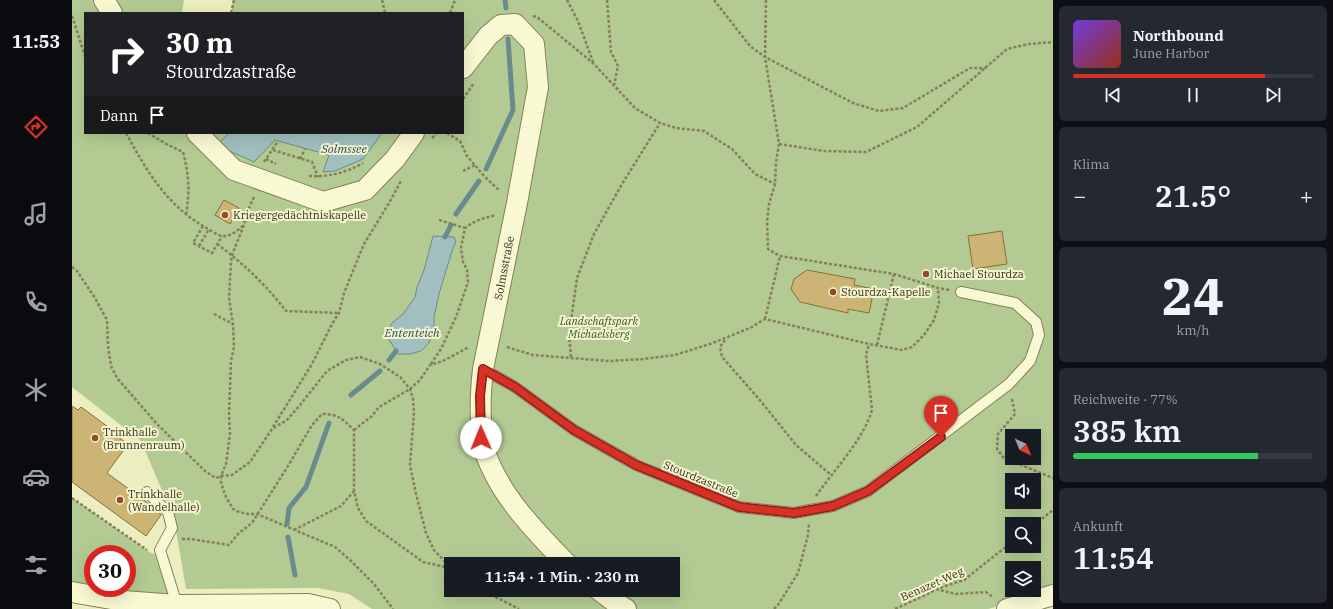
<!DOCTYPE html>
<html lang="de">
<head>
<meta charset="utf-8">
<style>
	body { margin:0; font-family:"IBM Plex Serif",serif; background:#242831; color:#f1f3f6; height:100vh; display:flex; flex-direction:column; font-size:15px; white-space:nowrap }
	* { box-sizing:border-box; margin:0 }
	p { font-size:13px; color:#9ea1a6 }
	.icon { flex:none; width:22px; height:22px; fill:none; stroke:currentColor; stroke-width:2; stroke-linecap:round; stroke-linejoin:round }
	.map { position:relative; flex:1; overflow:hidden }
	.sheet { display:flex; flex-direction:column; gap:6px; padding:6px; background:#0d0f14; width:280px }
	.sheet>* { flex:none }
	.guide { position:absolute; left:12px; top:12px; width:380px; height:122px; border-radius:0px; box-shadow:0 4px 16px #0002; background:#202124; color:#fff; overflow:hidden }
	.needle { width:26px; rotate:136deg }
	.buttons { position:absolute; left:933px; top:429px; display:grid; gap:8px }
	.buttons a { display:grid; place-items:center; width:36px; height:36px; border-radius:0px; background:#171b24; box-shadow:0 4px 16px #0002; font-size:20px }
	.speed { position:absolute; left:12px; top:545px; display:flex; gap:8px; font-size:20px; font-weight:700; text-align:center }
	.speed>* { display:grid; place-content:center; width:52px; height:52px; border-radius:50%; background:#171b24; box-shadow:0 4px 16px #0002; line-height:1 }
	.speed .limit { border:6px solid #d22; background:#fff; color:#111 }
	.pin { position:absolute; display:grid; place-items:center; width:34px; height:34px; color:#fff; margin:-41px -17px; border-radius:50% 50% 50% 0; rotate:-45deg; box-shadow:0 0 4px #0007 }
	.pin .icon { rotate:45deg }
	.me { position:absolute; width:44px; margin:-22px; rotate:359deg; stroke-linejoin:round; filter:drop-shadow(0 0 3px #0008) }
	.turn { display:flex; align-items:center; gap:14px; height:84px; padding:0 16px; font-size:18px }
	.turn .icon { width:52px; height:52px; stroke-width:2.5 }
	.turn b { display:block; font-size:28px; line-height:34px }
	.then { display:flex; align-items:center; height:38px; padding:0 16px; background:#0003; gap:8px; font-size:15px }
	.big { font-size:30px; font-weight:600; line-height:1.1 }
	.sheet .tile { flex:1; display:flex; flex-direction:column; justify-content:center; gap:6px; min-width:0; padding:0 14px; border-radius:6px; background:#242831 }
	.sheet .dial { align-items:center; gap:0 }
	.dial b { font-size:52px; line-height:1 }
	.song { display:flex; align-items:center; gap:12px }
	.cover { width:48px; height:48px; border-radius:6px; background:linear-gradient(135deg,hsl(260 70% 55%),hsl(10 70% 35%)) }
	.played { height:4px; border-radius:2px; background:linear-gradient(90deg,#d93025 80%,#363941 80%) }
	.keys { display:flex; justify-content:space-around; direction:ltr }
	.heat { display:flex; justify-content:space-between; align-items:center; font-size:22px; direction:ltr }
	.charge { height:6px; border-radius:3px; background:linear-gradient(90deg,#34c759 77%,#363941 0) }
	.trip { position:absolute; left:372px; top:557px; width:236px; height:40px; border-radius:0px; background:#171b24; box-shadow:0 4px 16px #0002; font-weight:600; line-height:40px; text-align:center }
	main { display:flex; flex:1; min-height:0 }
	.dock { display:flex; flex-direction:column; width:72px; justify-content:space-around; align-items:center; background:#090b0e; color:#9ea1a6 }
	.dock .icon { width:28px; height:28px }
	.dock .active { color:#d93025 }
	.dock b { font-size:18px; color:#f1f3f6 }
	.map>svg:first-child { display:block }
</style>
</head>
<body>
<main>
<nav class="dock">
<b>11:53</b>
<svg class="icon active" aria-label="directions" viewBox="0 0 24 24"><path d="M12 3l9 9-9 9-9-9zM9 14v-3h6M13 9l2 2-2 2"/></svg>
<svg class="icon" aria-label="music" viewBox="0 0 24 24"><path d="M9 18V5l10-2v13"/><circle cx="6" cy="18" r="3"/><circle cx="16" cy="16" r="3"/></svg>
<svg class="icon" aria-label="phone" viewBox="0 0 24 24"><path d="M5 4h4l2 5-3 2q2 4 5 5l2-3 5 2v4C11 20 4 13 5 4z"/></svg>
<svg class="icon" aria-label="climate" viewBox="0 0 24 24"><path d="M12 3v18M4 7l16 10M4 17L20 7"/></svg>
<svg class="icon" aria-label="car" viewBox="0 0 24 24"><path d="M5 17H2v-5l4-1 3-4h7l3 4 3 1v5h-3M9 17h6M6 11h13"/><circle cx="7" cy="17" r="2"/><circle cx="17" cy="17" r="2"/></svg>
<svg class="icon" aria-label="filters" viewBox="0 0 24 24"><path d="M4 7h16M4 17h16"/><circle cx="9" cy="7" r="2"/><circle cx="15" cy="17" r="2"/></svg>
</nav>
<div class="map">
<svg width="981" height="609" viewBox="0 0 981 609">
	<rect width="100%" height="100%" fill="#edeebf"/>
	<!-- green -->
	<path fill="#b3cb93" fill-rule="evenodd" d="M0 0H112L110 13H13V133H391V13H159L161 0H981V592L916 609H300L277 594 246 588 114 589 102 519 69 441 0 387ZM940 436H962V458H940ZM940 480H962V502H940ZM940 524H962V546H940ZM379 564H601V590H379ZM940 568H962V590H940Z
		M0 498 79 553 90 556 105 605 0 592ZM21 554H55V588H21Z"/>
	<!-- water -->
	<path fill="#a2bfbf" stroke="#6a8b8d" d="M157 133H310L291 159 263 171 251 172 257 155 203 140 182 162 151 148 148 142Z
		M361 236 382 237 384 241 380 251 367 294 362 317V325L357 343 349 351 338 354H326L314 335 320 323 331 314 343 297 345 287 352 270Z"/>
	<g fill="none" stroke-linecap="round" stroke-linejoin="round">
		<!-- stream -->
		<path stroke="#6a8b8d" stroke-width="5" d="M433 0 434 8
			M414 169 441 110 436 39
			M384 214 407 181
			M373 237 379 225
			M317 360 324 351
			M279 395 308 371
			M215 524 217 508 234 487 257 423
			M216 537 223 575"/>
	</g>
	<!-- building -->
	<path fill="#ccb475" stroke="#85703d" d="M152 200 167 208 158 224 143 215Z
		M930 231 935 264 901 269 896 236Z
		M735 270 783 279 782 285 802 289 797 313 776 309V313L728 302 719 289 722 279Z
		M0 406 6 410 9 407 43 432 42 434 56 444 35 473 80 506 89 515 74 536 0 482Z"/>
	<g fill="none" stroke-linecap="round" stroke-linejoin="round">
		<defs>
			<path id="service" d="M411 369 443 387 502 430 564 465 667 507 722 513 738 510 761 506 796 491 937 384 958 361 967 335 964 322 943 303 889 292
				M75 492 96 512 100 528 88 550 105 605"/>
			<path id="minor" d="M32 0 40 13
				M391 68 416 36 429 25 443 24 462 44 466 87 445 203 411 369C409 387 408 404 409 421 409 427 408 434 409 439 422 490 460 528 495 564
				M125 133 162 170 251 202 293 190 323 159 342 133
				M527 590 544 603 554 609
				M0 592 51 601 105 605 236 604 258 609
				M935 609 981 595"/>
		</defs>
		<!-- service casing -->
		<use href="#service" stroke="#867f58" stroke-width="12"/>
		<!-- minor casing -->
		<use href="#minor" stroke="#867f58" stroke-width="22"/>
		<!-- path -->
		<path stroke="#867f58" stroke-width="2.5" stroke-dasharray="3 2" stroke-linecap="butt" d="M310 0 313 13
			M495 0 506 21 521 62
			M535 0 539 52 546 66 542 85
			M642 0 678 46 693 57 707 144 704 162 703 184 697 204 695 222 696 249 708 256 822 274 866 288 877 290
			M694 0 693 57 781 103 807 111 831 108 898 68H914
			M159 13 162 0
			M378 13 383 0
			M0 16 13 56
			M461 16 465 17 521 63 563 108 588 123 604 128 632 131 660 149 683 174 703 184
			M391 99 402 83
			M54 133C74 170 94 204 131 226 137 229 144 235 150 236 159 237 166 230 172 225
			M76 133 96 145 111 152C117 175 118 191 114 215
			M375 133 388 141 395 156 413 177 428 191
			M360 138 365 133
			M707 144 752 151 794 152 845 127 935 49 957 44 981 42
			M201 150 240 162 246 177
			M194 159 204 164
			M228 159 233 149
			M192 162 206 141
			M391 171 403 165
			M237 176C256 177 274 173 291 163
			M182 197 174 215 172 225 160 255 159 262 157 298 161 325 162 347 159 361 157 415 158 434 154 464 149 476V482L153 495 161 509 167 512 176 514H185L263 547 278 560 302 584 321 609
			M367 220 393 228
			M131 226 121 243 140 253 150 236
			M145 244C171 263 195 286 214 311L267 313
			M127 246 137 229
			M0 267 5 271 23 298 35 320 36 346 39 366 45 378 85 424 134 472 144 478 149 476 160 475 178 462 200 429 215 420 228 405 255 371 274 360 288 357 308 364 328 377 338 389 341 399 342 412 338 465 344 494 354 533 362 550 379 568
			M142 314 161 324
			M693 319 708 256
			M653 340 648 347 650 357 687 399 724 445 759 475
			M805 345 822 274
			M435 347 461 355 537 361 571 359 603 355 638 344 678 328 693 319 797 344 830 350 840 347 852 335 862 320 867 303 866 288
			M499 357 497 335 505 278 522 234 550 184 588 123
			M359 364 369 349 384 317 396 282 395 270 391 262 389 248 393 228C403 220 412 218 424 215
			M940 399 943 414 926 434 925 449 932 458 981 478
			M201 427 240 364 260 324 267 313 272 293 292 244 317 203 329 181
			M282 430 300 416 307 407 338 389 348 380 358 365 371 361 397 347
			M744 496C762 470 792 439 800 410L794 355 797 344
			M0 498 75 550
			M962 525 981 510
			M222 530 269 506 282 491
			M110 539H119L157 545 167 533 180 523 216 466 240 425 250 414C267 414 270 419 282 430V491L286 508 294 521 351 562 378 568
			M864 589 884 594 914 592 921 597
			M410 590 447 609
			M702 609 706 605 726 573 736 535 737 523
			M823 609 858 593 864 589 892 580 940 542"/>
		<!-- service -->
		<use href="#service" stroke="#f8f9d2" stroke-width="10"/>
		<!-- minor -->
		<use href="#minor" stroke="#f8f9d2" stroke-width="20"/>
	</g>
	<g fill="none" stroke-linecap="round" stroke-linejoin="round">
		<defs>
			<path id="route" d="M409 438 408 396 411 369 443 387 502 430 564 465 667 507 722 513 761 506 796 491 869 437"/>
		</defs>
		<!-- route casing -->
		<use href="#route" stroke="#8d1f18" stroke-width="10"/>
		<!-- route -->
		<use href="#route" stroke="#d93025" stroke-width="7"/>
	</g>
	<!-- markers -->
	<g fill="#954928" stroke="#f4f5cf" stroke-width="1.5">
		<circle cx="153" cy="215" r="4"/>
		<circle cx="854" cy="274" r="4"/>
		<circle cx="761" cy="292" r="4"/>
		<circle cx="23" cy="438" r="4"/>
		<circle cx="48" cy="500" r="4"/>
	</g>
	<g text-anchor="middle" stroke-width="4" stroke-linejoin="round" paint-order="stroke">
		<!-- poi labels -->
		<g font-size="11" fill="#35301c" stroke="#f4f5cf" text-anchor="start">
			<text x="161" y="219">Kriegergedächtniskapelle</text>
			<text x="862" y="278">Michael Stourdza</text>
			<text x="769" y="296">Stourdza-Kapelle</text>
			<text x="31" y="436">Trinkhalle<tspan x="31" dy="13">(Brunnenraum)</tspan></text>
			<text x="56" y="498">Trinkhalle<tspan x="56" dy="13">(Wandelhalle)</tspan></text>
		</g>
		<!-- street labels -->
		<g font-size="11" fill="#35301c" stroke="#f4f5cf">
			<text transform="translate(432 268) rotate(-79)" y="4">Solmsstraße</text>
			<text transform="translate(629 479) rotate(22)" y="4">Stourdzastraße</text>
			<text transform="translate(860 584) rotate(-24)" y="4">Benazet-Weg</text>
		</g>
		<!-- park labels -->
		<g font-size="11" font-style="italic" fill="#375223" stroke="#f4f5cf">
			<text x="527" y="325">Landschaftspark<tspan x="527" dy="13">Michaelsberg</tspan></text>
		</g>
		<!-- water labels -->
		<g font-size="12" font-style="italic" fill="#2b4b55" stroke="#f4f5cf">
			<text x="272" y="153">Solmssee</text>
			<text x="340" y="337">Ententeich</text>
		</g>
	</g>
</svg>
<div class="buttons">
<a><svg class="needle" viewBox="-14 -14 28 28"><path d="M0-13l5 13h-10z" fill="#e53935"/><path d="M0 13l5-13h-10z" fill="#9ea1a6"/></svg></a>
<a><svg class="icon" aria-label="sound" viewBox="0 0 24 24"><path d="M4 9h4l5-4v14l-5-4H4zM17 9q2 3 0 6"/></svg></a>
<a><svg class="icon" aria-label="search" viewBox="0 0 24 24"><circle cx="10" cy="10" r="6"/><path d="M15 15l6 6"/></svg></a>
<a><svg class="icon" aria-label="layers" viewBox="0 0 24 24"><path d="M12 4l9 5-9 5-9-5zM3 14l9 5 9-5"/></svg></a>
</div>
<div class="speed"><div class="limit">30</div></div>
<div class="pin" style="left:869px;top:437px;background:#d93025"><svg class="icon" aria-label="arrive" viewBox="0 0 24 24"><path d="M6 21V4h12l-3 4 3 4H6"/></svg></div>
<svg class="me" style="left:409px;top:438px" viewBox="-20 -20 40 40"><circle r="19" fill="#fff"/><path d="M0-13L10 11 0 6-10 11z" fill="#d93025"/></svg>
<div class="trip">11:54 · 1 Min. · 230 m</div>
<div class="guide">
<div class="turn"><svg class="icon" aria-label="right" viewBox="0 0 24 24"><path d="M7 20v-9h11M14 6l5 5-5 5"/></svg><div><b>30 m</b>Stourdzastraße</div></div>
<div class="then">Dann<svg class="icon" aria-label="arrive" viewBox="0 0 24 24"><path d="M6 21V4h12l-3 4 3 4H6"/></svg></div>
</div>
</div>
<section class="sheet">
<div class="tile">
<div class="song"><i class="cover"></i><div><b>Northbound</b><p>June Harbor</p></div></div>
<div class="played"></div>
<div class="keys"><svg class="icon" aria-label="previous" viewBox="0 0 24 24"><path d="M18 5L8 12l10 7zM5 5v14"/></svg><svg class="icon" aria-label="pause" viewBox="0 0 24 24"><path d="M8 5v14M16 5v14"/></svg><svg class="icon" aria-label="next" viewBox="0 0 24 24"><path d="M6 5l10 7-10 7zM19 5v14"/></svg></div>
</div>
<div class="tile"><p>Klima</p>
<div class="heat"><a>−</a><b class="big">21.5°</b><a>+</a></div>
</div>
<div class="tile dial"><b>24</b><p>km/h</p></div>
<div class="tile"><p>Reichweite · 77%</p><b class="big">385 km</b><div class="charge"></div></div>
<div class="tile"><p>Ankunft</p><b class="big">11:54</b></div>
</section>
</main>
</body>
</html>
